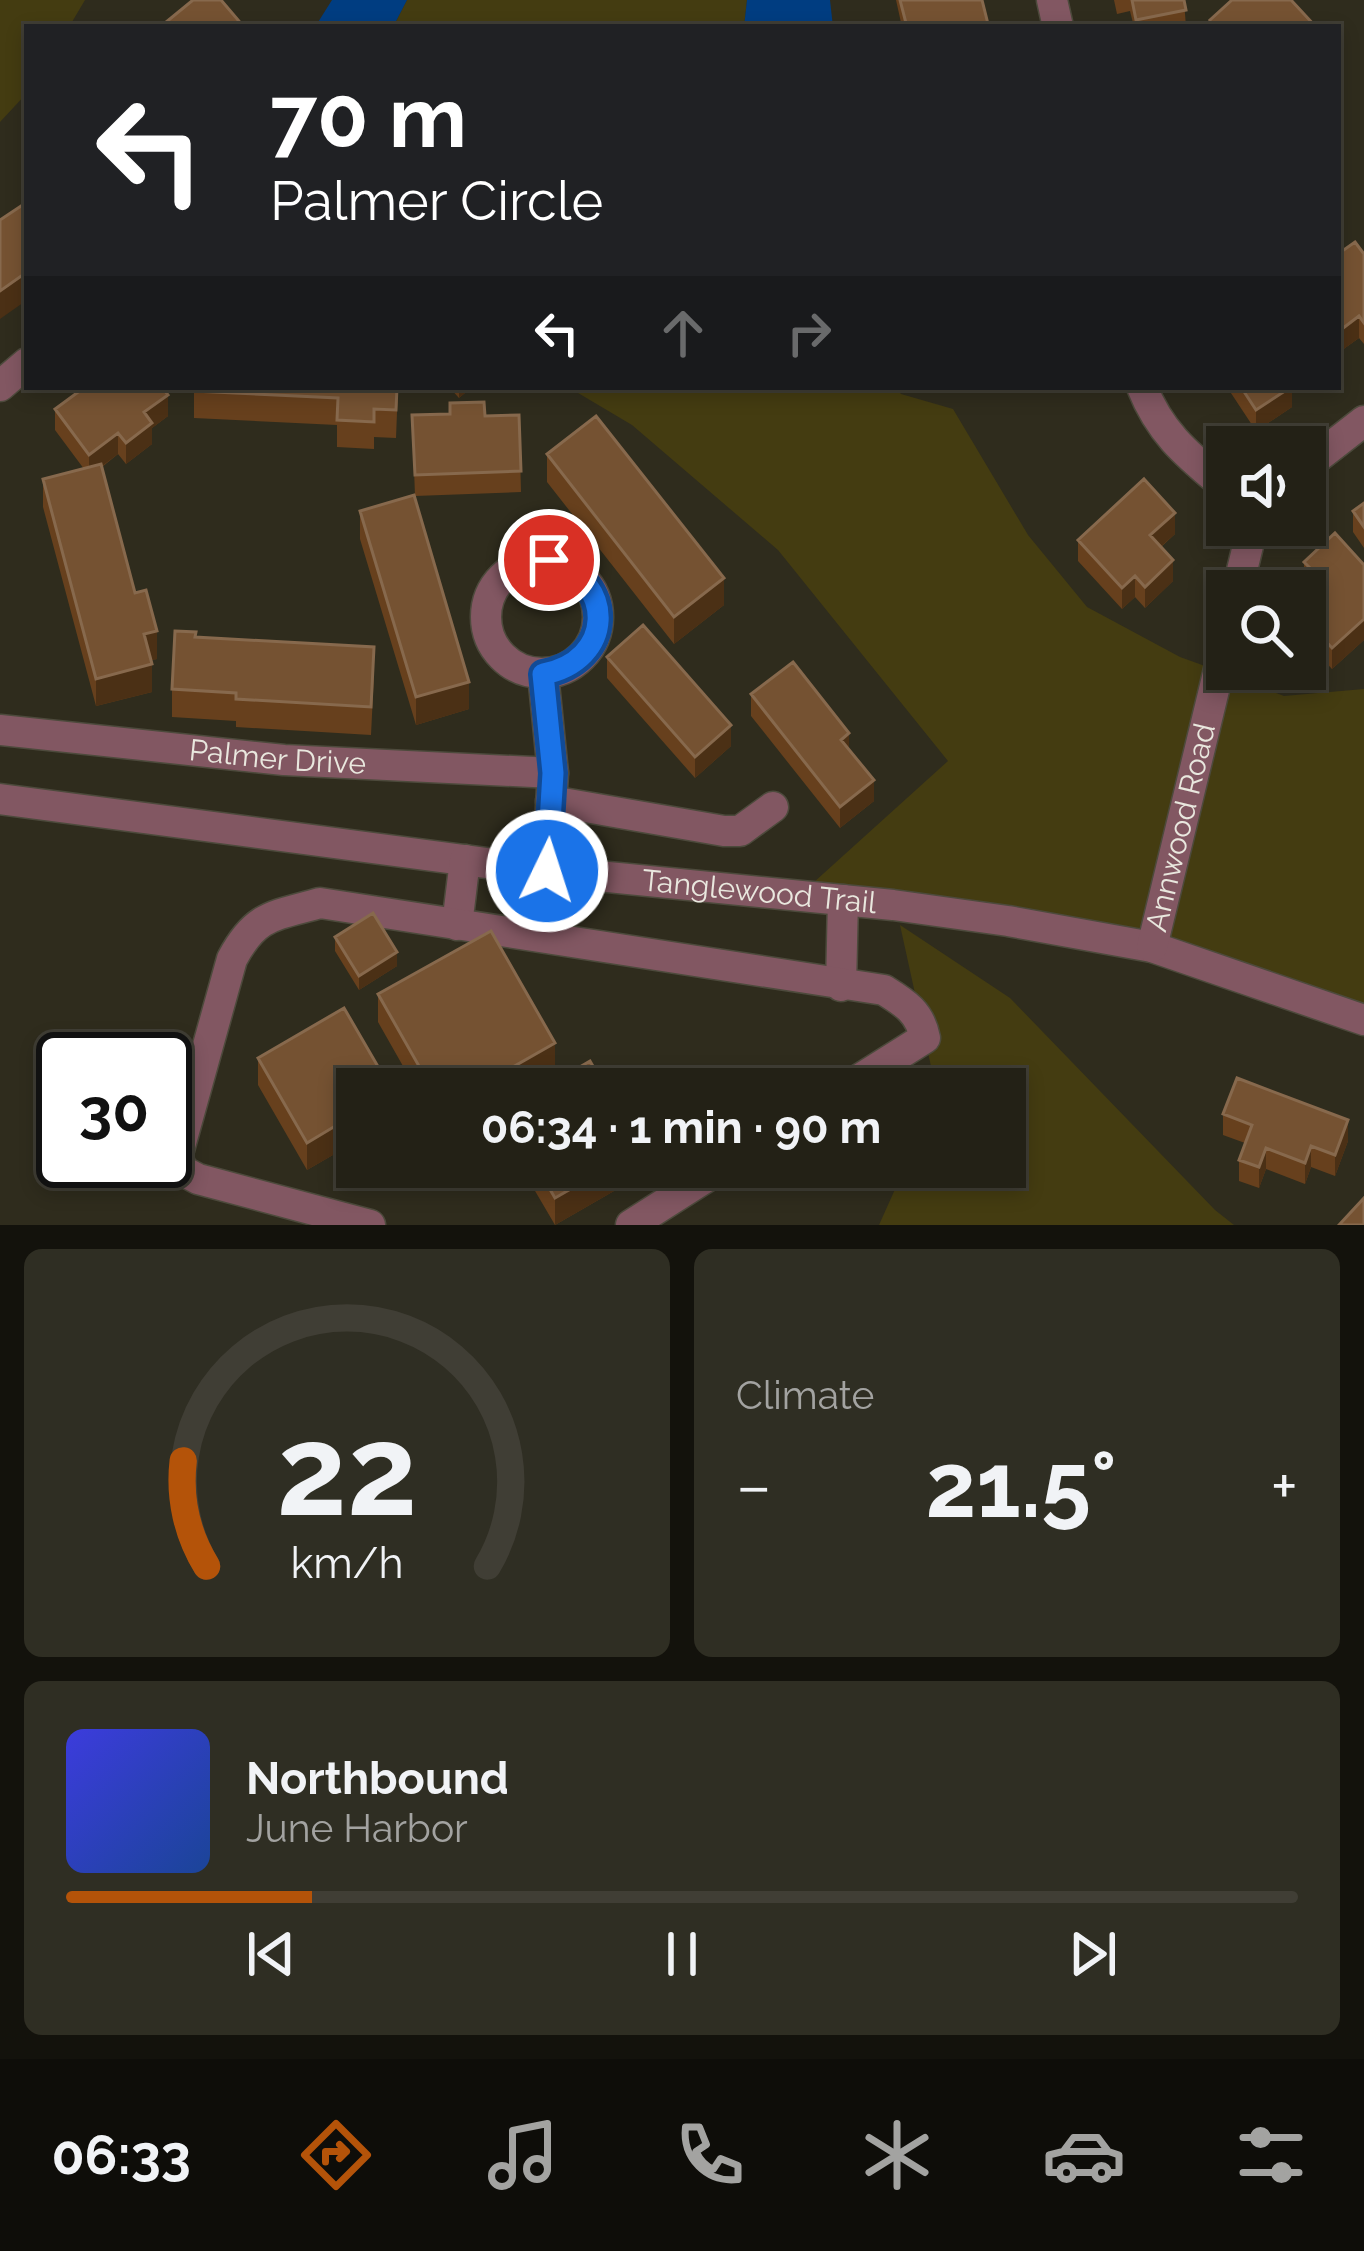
<!DOCTYPE html>
<html lang="en">
<head>
<meta charset="utf-8">
<style>
	body { margin:0; font-family:Raleway,sans-serif; background:#2f2e23; color:#f1f3f6; height:100vh; display:flex; flex-direction:column; font-size:45px; white-space:nowrap }
	* { box-sizing:border-box; margin:0 }
	p { font-size:39px; color:#a3a3a1 }
	.icon { flex:none; width:66px; height:66px; fill:none; stroke:currentColor; stroke-width:2; stroke-linecap:round; stroke-linejoin:round }
	.map { position:relative; height:1225px; overflow:hidden }
	.side { display:flex; flex-direction:column; gap:24px; padding:24px; background:#13120c; flex:1 }
	.side>* { flex:none }
	.top-card { position:absolute; left:24px; top:24px; width:1317px; height:366px; border-radius:0px; box-shadow:0 6px 18px #0003,0 0 0 3px #403e35; background:#202124; color:#fff; overflow:hidden }
	.tools { position:absolute; left:1206px; top:426px; display:grid; gap:24px }
	.tools a { display:grid; place-items:center; width:120px; height:120px; border-radius:0px; background:#232116; box-shadow:0 6px 18px #0003,0 0 0 3px #403e35; font-size:60px }
	.speed { position:absolute; left:36px; top:1032px; display:flex; gap:24px; font-size:60px; font-weight:700; text-align:center }
	.speed>* { display:grid; place-content:center; width:156px; height:156px; border-radius:50%; background:#232116; box-shadow:0 6px 18px #0003,0 0 0 3px #403e35; line-height:1 }
	.speed .limit { border:6px solid #111; border-radius:18px; background:#fff; color:#111 }
	.pin { position:absolute; display:grid; place-items:center; width:102px; height:102px; color:#fff; margin:-51px; border:6px solid #fff; border-radius:50%; box-shadow:0 3px 12px #0007 }
	.me { position:absolute; width:132px; margin:-66px; rotate:4deg; stroke-linejoin:round; filter:drop-shadow(0 0 9px #0008) }
	.turn { display:flex; align-items:center; gap:42px; height:252px; padding:0 48px; font-size:54px }
	.turn .icon { width:156px; height:156px; stroke-width:2.5 }
	.turn b { display:block; font-size:84px; line-height:102px }
	.lanes { display:flex; align-items:center; height:114px; padding:0 48px; background:#0003; justify-content:center; gap:60px; direction:ltr }
	.lanes .off { opacity:.35 }
	.big { font-size:90px; font-weight:700; line-height:1.1 }
	.side .tile { flex:1; display:flex; flex-direction:column; justify-content:center; gap:18px; min-width:0; padding:0 42px; border-radius:18px; background:#2f2e23 }
	.side .dial { align-items:center; gap:0 }
	.dial svg { height:312px; overflow:visible; fill:none; stroke:#403e35; stroke-width:7; stroke-linecap:round; text-anchor:middle }
	.dial text { fill:#f1f3f6; stroke:none }
	.song { display:flex; align-items:center; gap:36px }
	.cover { width:144px; height:144px; border-radius:18px; background:linear-gradient(135deg,hsl(240 70% 55%),hsl(220 70% 35%)) }
	.played { height:12px; border-radius:6px; background:linear-gradient(90deg,#b45309 20%,#403e35 20%) }
	.keys { display:flex; justify-content:space-around; direction:ltr }
	.heat { display:flex; justify-content:space-between; align-items:center; font-size:66px; direction:ltr }
	.side .tiles { flex:1; display:grid; gap:24px; grid-template-columns:1fr 1fr }
	.tile:last-child { grid-column:span 2 }
	.trip { position:absolute; left:336px; top:1068px; width:690px; height:120px; border-radius:0px; background:#232116; box-shadow:0 6px 18px #0003,0 0 0 3px #403e35; font-weight:700; line-height:120px; text-align:center }
	.tab-bar { display:flex; height:192px; justify-content:space-around; align-items:center; background:#0e0d09; color:#a3a3a1 }
	.tab-bar .icon { width:84px; height:84px }
	.tab-bar .current { color:#b45309 }
	.tab-bar b { font-size:54px; color:#f1f3f6 }
	.map>svg:first-child { display:block }
</style>
</head>
<body>
<div class="map">
<svg width="1364" height="1225" viewBox="0 0 1364 1225">
	<rect width="100%" height="100%" fill="#2f2c1d"/>
	<!-- green -->
	<path fill="#443c11" d="M0 0H85L69 27H27V93L0 122Z
		M407 0H747L744 27H393Z
		M568 387H895L901 394 953 409 1028 535 1087 607 1180 657 1205 666 1141 930 813 883 948 761 778 550 632 425Z
		M1233 677 1284 696 1364 689V1005L1170 937Z
		M900 925 1010 998 1215 1210 1234 1225H879L905 1167H1005V1089H936Z"/>
	<!-- water -->
	<path fill="#003d81" d="M332 0H407L393 27H315Z
		M747 0H830L833 27H744Z"/>
	<g fill="none" stroke-linecap="round" stroke-linejoin="round">
		<defs>
			<g id="minor">
				<path d="M1052 0 1058 27"/>
				<path d="M0 386 27 363"/>
				<path d="M1142 387C1161 435 1189 456 1227 488"/>
				<path d="M1305 467 1364 421"/>
				<circle cx="542" cy="617" r="56"/>
				<path d="M1237 591 1253 525"/>
				<path d="M543 674 553 773 547 871"/>
				<path id="s1" d="M0 730 284 760 553 773"/>
				<path id="s2" d="M0 799 547 871 893 905 1008 921 1152 947 1364 1020"/>
				<path d="M551 801 724 831H740L773 807"/>
				<path d="M457 925 465 860"/>
				<path id="s3" d="M1152 947 1227 636"/>
				<path d="M841 986 843 900"/>
				<path d="M370 1225 198 1179 183 1171 177 1157 232 959C256 914 274 916 320 903L884 990C905 1003 920 1012 925 1038L844 1089"/>
				<path d="M631 1225 722 1167"/>
			</g>
		</defs>
		<!-- minor casing -->
		<use href="#minor" stroke="#4d4a3c" stroke-width="33"/>
		<!-- minor -->
		<use href="#minor" stroke="#825762" stroke-width="30"/>
	</g>
	<!-- wall -->
	<path fill="#67401d" d="M896 0H982L988 27H902Z
		M1114 0H1184L1186 27H1134L1130 11 1117 14Z
		M1338 254H1364V344L1359 338 1338 353Z
		M194 387H398L396 438 374 437V449L337 447V425L194 418Z
		M449 387H472L459 398Z
		M1227 387H1292V407L1256 431Z
		M55 409 168 416 152 428V444L126 464 118 454 102 467 135 593 157 659 151 660 152 692 96 706 43 507V479L84 469 55 430Z
		M412 415H519L521 492 415 496Z
		M547 454 724 605 674 644 547 482Z
		M1364 503V548L1353 532V511Z
		M360 511 469 709 416 725 360 539Z
		M1175 534 1161 547 1173 581 1145 608 1135 597 1122 609 1078 561V540Z
		M1304 562 1364 565V640L1332 669 1305 640 1306 585 1304 583Z
		M196 637 374 674 371 735 236 727V721L172 717V689Z
		M607 657 731 746 695 778 607 678Z
		M751 694 874 801 840 828 751 716Z
		M335 937 397 966 359 990 335 951Z
		M378 994 555 1071 523 1089H416L378 1022Z
		M258 1058 357 1089V1141L307 1170 258 1085Z
		M1223 1114 1348 1141 1335 1176 1311 1167 1305 1184 1266 1169 1259 1188 1239 1181V1160L1245 1143 1223 1135Z
		M521 1167H640V1176L555 1225Z"/>
	<!-- shaded-wall -->
	<path fill="#4b3015" d="M27 272V300L0 319V291Z
		M1359 316V338L1338 353V332Z
		M459 387H472L459 398Z
		M1292 387V407L1256 431V410Z
		M168 395V416L152 428V444L126 464V443L144 412Z
		M118 433V454L89 476V455Z
		M1175 513V534L1150 556V535Z
		M1173 560V581L1145 608V587Z
		M1135 576V597L1122 609V588Z
		M724 578V605L674 644V617Z
		M1364 619V640L1332 669V648Z
		M157 631V659L144 662V634Z
		M152 664V692L96 706V679Z
		M469 682V709L416 725V697Z
		M731 725V746L695 778V757Z
		M849 733V754L841 740Z
		M874 780V801L840 828V807Z
		M397 952V966L359 990V976Z
		M555 1043V1071L523 1089H474Z
		M357 1113V1141L307 1170V1143Z
		M1348 1120V1141L1335 1176V1155Z
		M1311 1146V1167L1305 1184V1163Z
		M1266 1148V1169L1259 1188V1167Z
		M609 1167H640V1176L555 1225V1198Z"/>
	<!-- building -->
	<path fill="#755232" stroke="#87694d" stroke-width="3" d="M193 0H221L244 27H160Z
		M900 0H982L988 24 974 27H907Z
		M1132 0H1184L1186 10 1136 20Z
		M1232 0H1291L1316 27H1217L1210 20Z
		M27 202V272L0 291V220Z
		M1355 242 1364 254V323L1359 316 1338 332V254Z
		M85 387H162L168 395 144 412 152 423 126 443 118 433 89 455 55 409Z
		M194 387H397L396 410 374 409V422L337 420 338 398 194 391Z
		M1241 387H1291L1256 410Z
		M484 402 485 416 519 415 521 471 415 475 412 415 450 414V403Z
		M596 416 724 578 674 617 547 454Z
		M101 464 135 593 146 590 157 631 144 634 152 664 96 679 43 479Z
		M1144 479 1175 513 1150 535 1173 560 1145 587 1135 576 1122 588 1078 540Z
		M414 495 469 682 416 697 360 511Z
		M1364 503V527L1353 511Z
		M1335 533 1364 565V619L1332 648 1305 619V591H1300L1317 575 1304 562Z
		M643 625 731 725 695 757 607 657Z
		M175 631 196 632 195 637 374 647 371 707 236 699V693L172 689Z
		M793 662 849 733 841 740 874 780 840 807 751 694Z
		M373 913 397 952 359 976 335 937Z
		M491 931 555 1043 474 1089H432L378 994Z
		M344 1008 391 1089H357V1113L307 1143 258 1058Z
		M590 1061 606 1089H542Z
		M1237 1078 1348 1120 1335 1155 1311 1146 1305 1163 1266 1148 1259 1167 1239 1160 1252 1125 1223 1114Z
		M537 1167H609L555 1198Z
		M1364 1198V1225H1339Z"/>
	<g fill="none" stroke-linecap="round" stroke-linejoin="round">
		<defs>
			<path id="route" d="M547 871 553 773 543 674C614 661 617 581 549 560"/>
		</defs>
		<!-- route casing -->
		<use href="#route" stroke="#114b97" stroke-width="30"/>
		<!-- route -->
		<use href="#route" stroke="#1a73e8" stroke-width="21"/>
	</g>
	<g text-anchor="middle" stroke-width="12" stroke-linejoin="round" paint-order="stroke">
		<!-- street labels -->
		<g font-size="30" fill="#e9e7de" stroke="#16140e">
			<text dy="10" stroke="none"><textPath href="#s1" startOffset="279">Palmer Drive</textPath></text>
			<text dy="10" stroke="none"><textPath href="#s3" startOffset="123">Annwood Road</textPath></text>
			<text dy="10" stroke="none"><textPath href="#s2" startOffset="765">Tanglewood Trail</textPath></text>
		</g>
	</g>
</svg>
<div class="tools">
<a><svg class="icon" aria-label="sound" viewBox="0 0 24 24"><path d="M4 9h4l5-4v14l-5-4H4zM17 9q2 3 0 6"/></svg></a>
<a><svg class="icon" aria-label="search" viewBox="0 0 24 24"><circle cx="10" cy="10" r="6"/><path d="M15 15l6 6"/></svg></a>
</div>
<div class="speed"><div class="limit">30</div></div>
<div class="pin" style="left:549px;top:560px;background:#d93025"><svg class="icon" aria-label="arrive" viewBox="0 0 24 24"><path d="M6 21V4h12l-3 4 3 4H6"/></svg></div>
<svg class="me" style="left:547px;top:871px" viewBox="-20 -20 40 40"><circle r="17" fill="#1a73e8" stroke="#fff" stroke-width="3"/><path d="M0-11L8 9 0 5-8 9z" fill="#fff"/></svg>
<div class="trip">06:34 · 1 min · 90 m</div>
<div class="top-card">
<div class="turn"><svg class="icon" aria-label="left" viewBox="0 0 24 24"><path d="M17 20v-9H6M10 6l-5 5 5 5"/></svg><div><b>70 m</b>Palmer Circle</div></div>
<div class="lanes"><svg class="icon" aria-label="left" viewBox="0 0 24 24"><path d="M17 20v-9H6M10 6l-5 5 5 5"/></svg><svg class="icon off" aria-label="ahead" viewBox="0 0 24 24"><path d="M12 20V5M6 11l6-6 6 6"/></svg><svg class="icon off" aria-label="right" viewBox="0 0 24 24"><path d="M7 20v-9h11M14 6l5 5-5 5"/></svg></div>
</div>
</div>
<section class="side">
<div class="tiles">
<div class="tile dial"><svg viewBox="0 0 100 80">
<path d="M14 69A42 42 0 1 1 86 69"/>
<path d="M14 69A42 42 0 0 1 8 42" stroke="#b45309"/>
<text x="50" y="56" font-size="32" font-weight="700">22</text>
<text x="50" y="72" font-size="11">km/h</text>
</svg></div>
<div class="tile"><p>Climate</p>
<div class="heat"><a>−</a><b class="big">21.5°</b><a>+</a></div>
</div>
<div class="tile">
<div class="song"><i class="cover"></i><div><b>Northbound</b><p>June Harbor</p></div></div>
<div class="played"></div>
<div class="keys"><svg class="icon" aria-label="previous" viewBox="0 0 24 24"><path d="M18 5L8 12l10 7zM5 5v14"/></svg><svg class="icon" aria-label="pause" viewBox="0 0 24 24"><path d="M8 5v14M16 5v14"/></svg><svg class="icon" aria-label="next" viewBox="0 0 24 24"><path d="M6 5l10 7-10 7zM19 5v14"/></svg></div>
</div>
</div>
</section>
<nav class="tab-bar">
<b>06:33</b>
<svg class="icon current" aria-label="directions" viewBox="0 0 24 24"><path d="M12 3l9 9-9 9-9-9zM9 14v-3h6M13 9l2 2-2 2"/></svg>
<svg class="icon" aria-label="music" viewBox="0 0 24 24"><path d="M9 18V5l10-2v13"/><circle cx="6" cy="18" r="3"/><circle cx="16" cy="16" r="3"/></svg>
<svg class="icon" aria-label="phone" viewBox="0 0 24 24"><path d="M5 4h4l2 5-3 2q2 4 5 5l2-3 5 2v4C11 20 4 13 5 4z"/></svg>
<svg class="icon" aria-label="climate" viewBox="0 0 24 24"><path d="M12 3v18M4 7l16 10M4 17L20 7"/></svg>
<svg class="icon" aria-label="car" viewBox="0 0 24 24"><path d="M5 17H2v-5l4-1 3-4h7l3 4 3 1v5h-3M9 17h6M6 11h13"/><circle cx="7" cy="17" r="2"/><circle cx="17" cy="17" r="2"/></svg>
<svg class="icon" aria-label="filters" viewBox="0 0 24 24"><path d="M4 7h16M4 17h16"/><circle cx="9" cy="7" r="2"/><circle cx="15" cy="17" r="2"/></svg>
</nav>
</body>
</html>
